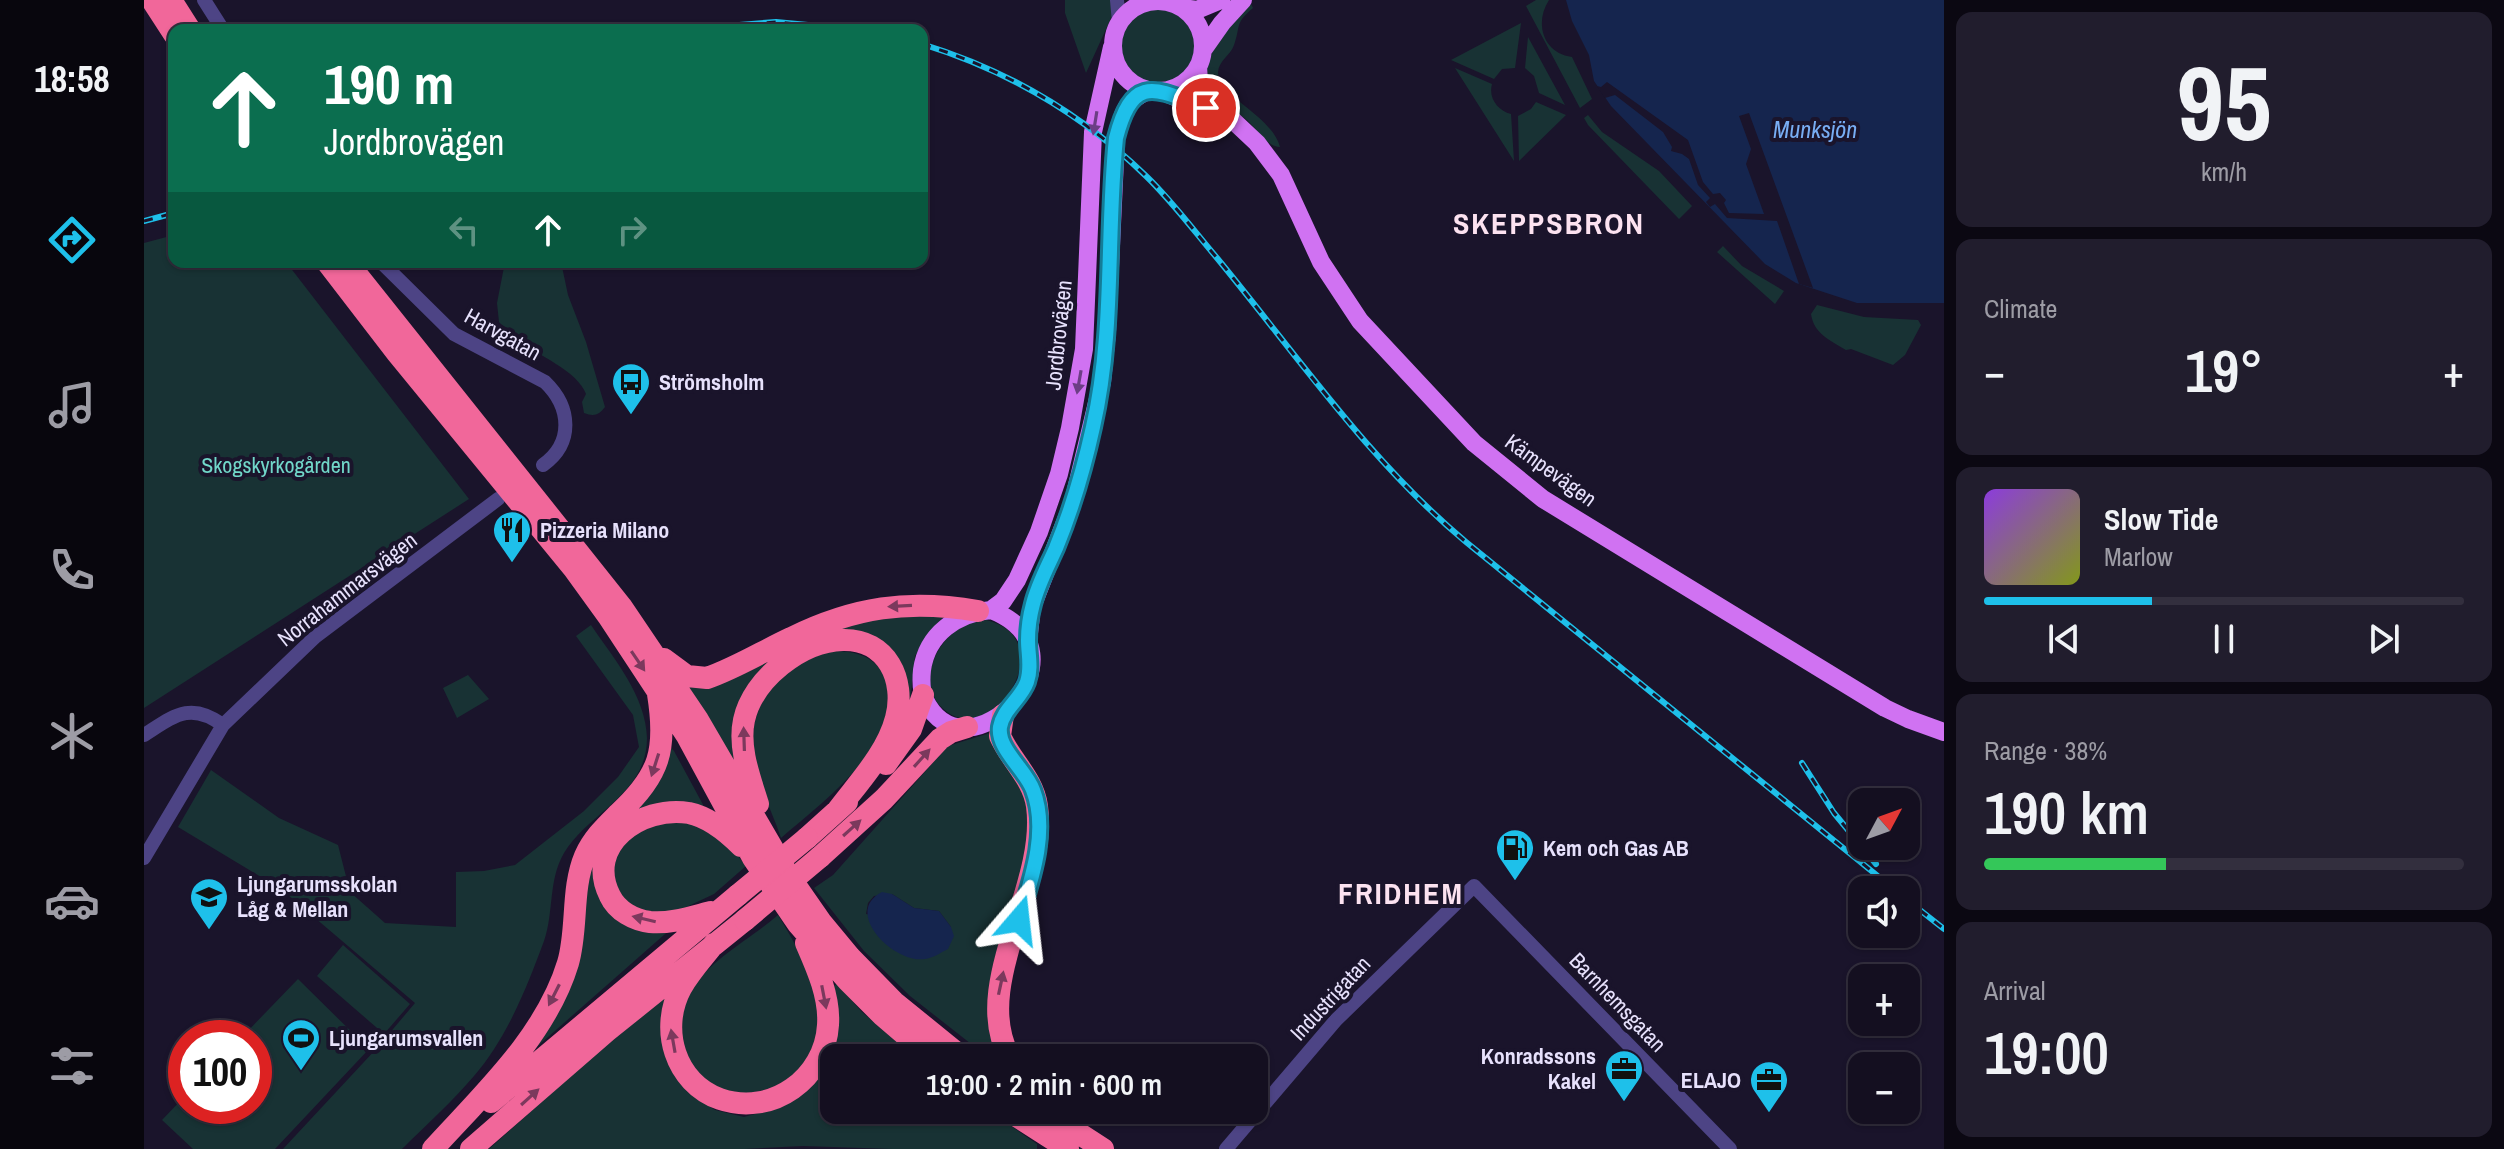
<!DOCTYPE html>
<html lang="en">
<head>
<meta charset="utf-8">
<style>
	body { margin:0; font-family:"Archivo Narrow",sans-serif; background:#211d2d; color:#f1f3f6; height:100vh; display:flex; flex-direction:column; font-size:30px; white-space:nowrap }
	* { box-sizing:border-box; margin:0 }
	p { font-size:26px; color:#9d9ca5 }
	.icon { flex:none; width:44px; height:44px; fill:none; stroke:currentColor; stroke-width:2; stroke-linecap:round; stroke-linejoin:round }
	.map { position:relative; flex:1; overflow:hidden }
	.drawer { display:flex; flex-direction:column; gap:12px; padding:12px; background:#0b0812; width:560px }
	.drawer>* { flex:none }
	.top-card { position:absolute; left:24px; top:24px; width:760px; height:244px; border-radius:16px; box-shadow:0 2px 6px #0004,0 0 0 2px #332f3e; background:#0b6e4f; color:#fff; overflow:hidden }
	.needle { width:52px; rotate:49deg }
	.controls { position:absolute; left:1704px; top:788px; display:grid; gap:16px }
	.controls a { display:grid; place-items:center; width:72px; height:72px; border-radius:16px; background:#140f20; box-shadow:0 2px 6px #0004,0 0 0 2px #332f3e; font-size:40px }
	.speed { position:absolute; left:24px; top:1020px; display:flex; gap:16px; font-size:40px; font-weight:700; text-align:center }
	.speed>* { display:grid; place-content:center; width:104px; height:104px; border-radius:50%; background:#140f20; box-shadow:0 2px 6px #0004,0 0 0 2px #332f3e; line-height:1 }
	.speed .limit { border:12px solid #d22; background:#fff; color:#111 }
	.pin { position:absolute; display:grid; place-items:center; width:68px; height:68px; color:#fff; margin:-34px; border:4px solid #fff; border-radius:50%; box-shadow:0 2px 8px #0007 }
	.me { position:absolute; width:88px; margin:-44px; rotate:17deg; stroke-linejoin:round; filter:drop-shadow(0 0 6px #0008) }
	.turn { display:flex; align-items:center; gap:28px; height:168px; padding:0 24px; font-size:36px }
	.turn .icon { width:104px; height:104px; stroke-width:2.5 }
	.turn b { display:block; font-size:56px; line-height:68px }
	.lanes { display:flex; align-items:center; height:76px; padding:0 24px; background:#0003; justify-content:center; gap:40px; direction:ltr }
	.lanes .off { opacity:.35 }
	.big { font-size:60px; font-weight:600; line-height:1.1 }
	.drawer .widget { flex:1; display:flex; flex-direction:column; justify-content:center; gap:12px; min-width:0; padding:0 28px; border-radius:16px; background:#211d2d }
	.drawer .dial { align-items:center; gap:0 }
	.dial b { font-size:104px; line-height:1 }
	.song { display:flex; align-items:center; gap:24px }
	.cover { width:96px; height:96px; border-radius:12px; background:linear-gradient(135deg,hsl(270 70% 55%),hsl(70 70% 35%)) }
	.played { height:8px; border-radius:4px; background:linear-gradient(90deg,#1ec0ea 35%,#332f3e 35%) }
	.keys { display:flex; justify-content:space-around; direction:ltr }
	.heat { display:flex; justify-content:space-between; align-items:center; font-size:44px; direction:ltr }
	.charge { height:12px; border-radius:6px; background:linear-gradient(90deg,#34c759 38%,#332f3e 0) }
	.trip { position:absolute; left:676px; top:1044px; width:448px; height:80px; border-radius:16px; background:#140f20; box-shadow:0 2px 6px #0004,0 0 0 2px #332f3e; font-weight:600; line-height:80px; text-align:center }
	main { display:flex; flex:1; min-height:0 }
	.menu { display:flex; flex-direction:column; width:144px; justify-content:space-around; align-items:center; background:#08060d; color:#9d9ca5 }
	.menu .icon { width:56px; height:56px }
	.menu .selected { color:#1ec0ea }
	.menu b { font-size:36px; color:#f1f3f6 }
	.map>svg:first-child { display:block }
</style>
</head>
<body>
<main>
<nav class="menu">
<b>18:58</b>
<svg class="icon selected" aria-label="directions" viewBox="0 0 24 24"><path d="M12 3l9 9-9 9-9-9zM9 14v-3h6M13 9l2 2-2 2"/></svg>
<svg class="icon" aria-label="music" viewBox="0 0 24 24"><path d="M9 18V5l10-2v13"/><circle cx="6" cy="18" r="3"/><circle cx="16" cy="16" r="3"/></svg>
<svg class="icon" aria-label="phone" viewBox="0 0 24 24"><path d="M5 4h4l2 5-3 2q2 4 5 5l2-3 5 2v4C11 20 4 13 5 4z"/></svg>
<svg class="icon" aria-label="climate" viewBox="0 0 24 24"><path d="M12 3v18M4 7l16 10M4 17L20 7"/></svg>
<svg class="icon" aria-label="car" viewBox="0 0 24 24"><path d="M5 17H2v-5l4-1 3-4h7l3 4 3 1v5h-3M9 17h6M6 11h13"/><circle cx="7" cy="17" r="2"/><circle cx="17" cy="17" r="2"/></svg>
<svg class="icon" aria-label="filters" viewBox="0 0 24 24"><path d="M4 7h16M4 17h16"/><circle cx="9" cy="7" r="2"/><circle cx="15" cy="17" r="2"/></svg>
</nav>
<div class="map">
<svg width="1800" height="1149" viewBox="0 0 1800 1149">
	<rect width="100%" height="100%" fill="#1a142b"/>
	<!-- green -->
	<path fill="#183234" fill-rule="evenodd" d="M921 0H967L968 16 942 73 921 13Z
		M1392 0H1405C1390 23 1399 53 1428 57L1448 99 1436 108 1382 6Z
		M1107 4 1109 8C1090 24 1097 26 1090 45 1087 55 1075 60 1074 72 1073 96 1127 114 1136 147 1123 147 1113 129 1103 120 1093 112 1077 104 1069 94 1045 65 1089 24 1107 4Z
		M975 46a38 38 0 1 1 76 0a38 38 0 1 1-76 0Z
		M1377 23 1371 68 1358 69 1350 79 1307 60Z
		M1384 37 1421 105 1395 93 1390 76 1381 68Z
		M1311 68 1348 84C1344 98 1354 111 1367 114L1370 161Z
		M1392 102 1422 115 1375 161 1374 116 1387 109Z
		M1444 115 1458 132 1515 171 1548 206 1535 219 1444 125 1440 118Z
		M30 235V262H142L325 499 0 708V243Z
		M1579 246 1598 266 1640 291 1631 304 1573 252Z
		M361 262H417L424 295 442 342 461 407C455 415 450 417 440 413L438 402 442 394C434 371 392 354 373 340 367 335 361 328 355 322L353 303Z
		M1673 305 1720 317 1774 320 1777 325 1761 355 1749 365 1707 349 1702 350C1686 340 1670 334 1667 314Z
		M803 613 787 630 771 656 766 701 758 720 728 641 624 665 598 775 540 683 708 619Z
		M842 620C919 638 851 747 803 712 773 691 787 648 813 630 822 623 831 622 842 620Z
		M447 625C470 659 502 696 503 738 503 794 445 812 420 853 404 880 410 913 400 941 383 987 363 1038 330 1076 308 1102 282 1125 258 1149H139L233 1048 271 1003 137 889 34 827 67 770 135 818 194 845 206 892 241 923 312 927V872L340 871 371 865 440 811 474 777 495 747 489 715 432 636Z
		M686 651C708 651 729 654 740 675 744 683 744 690 744 699 744 755 676 804 637 838 631 820 623 803 617 786 593 720 622 672 686 651Z
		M324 675 345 699 313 718 299 688Z
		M846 733 876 780 886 815 857 1058H845L766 996 720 951 670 888 689 875 804 746ZM748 894 770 908 795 911 807 927 722 914 724 903 730 896Z
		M526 747 530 751 563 812 482 819 459 901 529 927 371 1066 404 1016 442 867Z
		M539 819C570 828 583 841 602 866L570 894 521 917 474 901 465 863 489 831Z
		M634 915C648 938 671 977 674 1004 677 1023 671 1053 659 1069 655 1074 645 1078 639 1082 612 1097 579 1099 554 1075 549 1070 546 1060 542 1054 531 1035 534 1009 546 991 567 959 606 939 634 915Z
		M199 945 266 1004 240 1034 173 976Z
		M154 979 225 1049 131 1149H49L18 1120 42 1095V1106H110V1038H97Z
		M693 984 718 1012 771 1058H690V1110H844L893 1144V1149H748L659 1146 601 1149H345L440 1064 525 994 536 1081 549 1096 571 1110 600 1117 625 1110 656 1095 689 986Z"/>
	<!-- water -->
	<path fill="#15254e" d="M1422 0H1800V303H1713L1652 283 1621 264 1467 106 1450 81 1445 55 1428 21Z
		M738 892 748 894 770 908 795 911 807 927 810 936 804 949C796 953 789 958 781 959 750 964 698 912 738 892Z"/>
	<!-- pier -->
	<path fill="#1a142b" d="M1463 82 1544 140 1559 182 1569 194 1576 193 1582 200 1580 203 1585 213 1620 214 1602 164 1607 149 1595 116 1605 113 1669 288 1655 284 1633 221 1583 218 1571 204 1566 207 1562 202 1566 198 1554 185 1545 159 1538 154 1527 151 1528 147 1519 132 1471 95 1461 98 1453 86 1457 87Z"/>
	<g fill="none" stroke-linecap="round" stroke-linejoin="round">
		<!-- minor -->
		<path stroke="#4d4485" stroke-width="14" d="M60 0 79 30
			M973 0 975 22
			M1013 0 1016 1
			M237 262 310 334 401 382C427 407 430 443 399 465
			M0 735C30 716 46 701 79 725
			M0 858 79 725 171 637 354 499
			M1082 1149 1192 1020 1330 886 1586 1149"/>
		<!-- major -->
		<path stroke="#d072f2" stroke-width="18" d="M969 46a45 45 0 1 1 90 0a45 45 0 1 1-90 0Z
			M1039 8 1053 10 1077 0
			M1059 50 1078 23 1099 0
			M1054 67 1055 81 1063 96 1113 143 1137 175 1177 262 1216 321 1330 443 1399 499 1741 708 1764 719 1800 732
			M1019 92 1076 116
			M847 610 859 601 873 580 895 532 915 474 926 428 940 349 949 132 968 47
			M847 610C953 652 823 785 781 700 777 691 777 680 778 670 783 634 813 613 847 610Z
			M884 642 888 607 929 502 958 382 963 332 972 138C978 115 981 100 1004 91"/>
		<!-- highway -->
		<path stroke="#f1679a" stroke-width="22" d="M8 0 30 34
			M27 0 46 30
			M183 262 253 353 430 569 464 616 543 736 609 858 654 924 704 981 739 1016 788 1058
			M203 262 477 606 554 720 643 873 677 922 706 957 750 1002 819 1058
			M520 659 543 676 563 678C592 668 619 651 647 638 710 607 764 599 834 611
			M859 715 856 736C867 761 889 778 893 806 904 889 825 985 866 1058
			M742 764 767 729 779 695
			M614 804C606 778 594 748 600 720 609 679 657 641 699 640 743 639 762 680 752 718 743 753 714 783 693 811
			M663 838 703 802
			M676 857 740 799 796 739 807 732 823 727
			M567 912C547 917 526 924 506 922 490 920 473 911 466 896 440 845 497 805 545 813 564 817 583 832 597 846
			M570 944C559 958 546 972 537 988 515 1029 531 1083 576 1099 628 1117 681 1078 684 1025 686 997 673 968 662 943
			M347 1102 594 895
			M863 1110 924 1149
			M899 1110 959 1149
			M289 1149C339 1094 402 1036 424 963 434 929 427 889 441 856 449 838 462 826 475 813 516 775 523 750 514 694
			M327 1149 463 1031 601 920"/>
		<defs>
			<path id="rail" d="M533 30 632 22 717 30
				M778 44C863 70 938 114 1002 176 1028 201 1050 231 1073 258 1153 355 1225 461 1322 542L1751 890
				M0 221 30 213
				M1658 763 1690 813 1732 864
				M1762 899 1800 929"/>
		</defs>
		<!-- rail casing -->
		<use href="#rail" stroke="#1ec0ea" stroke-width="6"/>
		<!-- rail -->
		<use href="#rail" stroke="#1a142b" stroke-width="3" stroke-dasharray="9" stroke-linecap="butt"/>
		<!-- highway-bridge -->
		<path stroke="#f1679a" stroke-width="22" d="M594 895 663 838
			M601 920 676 857"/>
	</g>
	<!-- one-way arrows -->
	<defs><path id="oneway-solid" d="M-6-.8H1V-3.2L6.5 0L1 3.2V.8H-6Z" transform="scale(2)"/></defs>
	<g fill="#6c3e85">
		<use href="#oneway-solid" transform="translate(951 123) rotate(99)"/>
		<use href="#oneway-solid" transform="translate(935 382) rotate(100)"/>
	</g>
	<g fill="#7b395d">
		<use href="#oneway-solid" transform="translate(756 606) rotate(177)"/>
		<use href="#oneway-solid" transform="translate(494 661) rotate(56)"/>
		<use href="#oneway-solid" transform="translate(600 739) rotate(-92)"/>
		<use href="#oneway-solid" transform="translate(778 758) rotate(-48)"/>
		<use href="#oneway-solid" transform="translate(511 765) rotate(108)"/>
		<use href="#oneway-solid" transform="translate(708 828) rotate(-42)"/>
		<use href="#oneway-solid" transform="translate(500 919) rotate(-167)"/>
		<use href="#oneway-solid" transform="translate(857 983) rotate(-78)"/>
		<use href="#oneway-solid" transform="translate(410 995) rotate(117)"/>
		<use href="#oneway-solid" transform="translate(680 997) rotate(79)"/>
		<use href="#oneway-solid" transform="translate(529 1041) rotate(-100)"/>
		<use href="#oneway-solid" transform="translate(386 1097) rotate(-42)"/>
	</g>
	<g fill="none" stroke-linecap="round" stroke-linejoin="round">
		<defs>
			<path id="route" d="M875 920C887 881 905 831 889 790 882 770 853 749 856 727 859 709 877 699 883 682 888 667 884 655 884 640 884 628 886 615 889 604 894 584 904 566 912 548 928 509 940 468 949 427 971 331 962 234 972 138 989 72 1012 89 1062 108"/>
		</defs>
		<!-- route casing -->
		<use href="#route" stroke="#147d98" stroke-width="20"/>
		<!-- route -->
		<use href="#route" stroke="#1ec0ea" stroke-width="14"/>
	</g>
	<!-- icons -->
	<defs>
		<symbol id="bus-pin" viewBox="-11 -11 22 30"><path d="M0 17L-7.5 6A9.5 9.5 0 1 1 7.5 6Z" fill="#1ec0ea" stroke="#1a142b"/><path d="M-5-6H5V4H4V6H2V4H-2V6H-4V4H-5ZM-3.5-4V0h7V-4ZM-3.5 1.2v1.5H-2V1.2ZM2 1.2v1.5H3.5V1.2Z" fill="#111"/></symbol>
		<symbol id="restaurant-pin" viewBox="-11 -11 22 30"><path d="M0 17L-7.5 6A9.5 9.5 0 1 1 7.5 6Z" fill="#1ec0ea" stroke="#1a142b"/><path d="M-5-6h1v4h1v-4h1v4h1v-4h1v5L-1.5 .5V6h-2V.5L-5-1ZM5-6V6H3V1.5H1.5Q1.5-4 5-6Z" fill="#111"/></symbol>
		<symbol id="fuel-pin" viewBox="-11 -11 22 30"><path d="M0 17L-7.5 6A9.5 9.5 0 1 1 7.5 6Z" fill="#1ec0ea" stroke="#1a142b"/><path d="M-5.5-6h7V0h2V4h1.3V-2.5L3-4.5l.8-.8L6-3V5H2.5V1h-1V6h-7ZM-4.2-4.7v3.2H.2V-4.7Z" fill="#111"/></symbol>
		<symbol id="school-pin" viewBox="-11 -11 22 30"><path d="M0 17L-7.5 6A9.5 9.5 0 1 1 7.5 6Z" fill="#1ec0ea" stroke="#1a142b"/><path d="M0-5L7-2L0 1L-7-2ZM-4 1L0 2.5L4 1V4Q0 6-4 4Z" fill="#111"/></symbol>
		<symbol id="stadium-pin" viewBox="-11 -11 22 30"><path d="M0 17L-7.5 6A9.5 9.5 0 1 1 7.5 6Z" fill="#1ec0ea" stroke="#1a142b"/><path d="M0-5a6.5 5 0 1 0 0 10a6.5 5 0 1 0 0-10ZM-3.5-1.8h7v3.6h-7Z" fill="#111"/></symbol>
		<symbol id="office-pin" viewBox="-11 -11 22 30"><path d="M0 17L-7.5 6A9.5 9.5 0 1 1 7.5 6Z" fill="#1ec0ea" stroke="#1a142b"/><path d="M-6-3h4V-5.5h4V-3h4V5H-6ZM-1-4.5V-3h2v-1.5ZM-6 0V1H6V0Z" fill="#111"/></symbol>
	</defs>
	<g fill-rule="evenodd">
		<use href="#bus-pin" x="465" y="360" width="44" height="60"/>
		<use href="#restaurant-pin" x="346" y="508" width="44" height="60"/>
		<use href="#fuel-pin" x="1349" y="826" width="44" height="60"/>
		<use href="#school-pin" x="43" y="875" width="44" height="60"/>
		<use href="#stadium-pin" x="135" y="1016" width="44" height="60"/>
		<use href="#office-pin" x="1458" y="1047" width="44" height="60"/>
		<use href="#office-pin" x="1603" y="1058" width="44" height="60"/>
	</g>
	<g text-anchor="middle" stroke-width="8" stroke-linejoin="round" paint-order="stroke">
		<!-- street labels -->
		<g font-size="22" fill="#e7e1fc" stroke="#1a142b">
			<text transform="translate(359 334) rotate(29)" y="8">Harvgatan</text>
			<text transform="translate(914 335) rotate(-84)" y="8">Jordbrovägen</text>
			<text transform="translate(1407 470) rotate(36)" y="8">Kämpevägen</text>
			<text transform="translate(203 589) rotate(-38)" y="8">Norrahammarsvägen</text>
			<text transform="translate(1186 998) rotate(-47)" y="8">Industrigatan</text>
			<text transform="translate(1474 1002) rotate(46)" y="8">Barnhemsgatan</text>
		</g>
		<!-- poi labels -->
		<g font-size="22" font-weight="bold" fill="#e7e1fc" stroke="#1a142b" text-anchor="start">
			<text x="515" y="390">Strömsholm</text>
			<text x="396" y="538">Pizzeria Milano</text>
			<text x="1399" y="856">Kem och Gas AB</text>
			<text x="93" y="892">Ljungarumsskolan<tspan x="93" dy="25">Låg &amp; Mellan</tspan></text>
			<text x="185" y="1046">Ljungarumsvallen</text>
			<text x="1452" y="1064" text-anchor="end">Konradssons<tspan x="1452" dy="25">Kakel</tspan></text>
			<text x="1597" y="1088" text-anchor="end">ELAJO</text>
		</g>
		<!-- park labels -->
		<g font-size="22" fill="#71d7c9" stroke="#1a142b">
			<text x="132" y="473">Skogskyrkogården</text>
		</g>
		<!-- water labels -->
		<g font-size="24" font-style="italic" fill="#78adf3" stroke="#1a142b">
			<text x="1671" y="138">Munksjön</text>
		</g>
		<!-- district labels -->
		<g font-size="30" font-weight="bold" letter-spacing="2" fill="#fce2f0" stroke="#1a142b">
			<text x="1405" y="234">SKEPPSBRON</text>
			<text x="1257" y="904">FRIDHEM</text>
		</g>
	</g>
</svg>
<div class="controls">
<a><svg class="needle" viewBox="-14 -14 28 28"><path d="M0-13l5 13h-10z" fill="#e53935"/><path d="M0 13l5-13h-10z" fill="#9d9ca5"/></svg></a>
<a><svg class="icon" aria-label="sound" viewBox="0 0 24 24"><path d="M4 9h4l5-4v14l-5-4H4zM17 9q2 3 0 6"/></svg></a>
<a>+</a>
<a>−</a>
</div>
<div class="speed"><div class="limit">100</div></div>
<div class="pin" style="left:1062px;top:108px;background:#d93025"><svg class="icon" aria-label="arrive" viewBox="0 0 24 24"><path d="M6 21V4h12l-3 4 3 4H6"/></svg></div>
<svg class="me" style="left:875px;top:920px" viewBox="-20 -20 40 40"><path d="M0-17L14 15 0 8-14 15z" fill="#1ec0ea" stroke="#fff" stroke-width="4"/></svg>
<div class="trip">19:00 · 2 min · 600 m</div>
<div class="top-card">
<div class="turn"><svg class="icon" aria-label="ahead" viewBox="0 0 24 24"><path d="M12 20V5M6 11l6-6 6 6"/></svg><div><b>190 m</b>Jordbrovägen</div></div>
<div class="lanes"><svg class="icon off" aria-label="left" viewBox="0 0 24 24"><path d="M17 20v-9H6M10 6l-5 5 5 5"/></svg><svg class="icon" aria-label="ahead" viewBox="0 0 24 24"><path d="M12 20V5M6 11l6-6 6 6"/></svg><svg class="icon off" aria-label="right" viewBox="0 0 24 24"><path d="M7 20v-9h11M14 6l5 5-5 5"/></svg></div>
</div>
</div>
<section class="drawer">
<div class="widget dial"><b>95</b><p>km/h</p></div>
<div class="widget"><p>Climate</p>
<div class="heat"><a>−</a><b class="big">19°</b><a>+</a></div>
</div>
<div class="widget">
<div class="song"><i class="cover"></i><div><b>Slow Tide</b><p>Marlow</p></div></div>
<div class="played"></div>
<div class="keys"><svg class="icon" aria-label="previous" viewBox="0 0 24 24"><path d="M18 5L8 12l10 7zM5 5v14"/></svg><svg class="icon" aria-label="pause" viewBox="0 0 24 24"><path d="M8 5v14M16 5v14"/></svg><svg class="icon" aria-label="next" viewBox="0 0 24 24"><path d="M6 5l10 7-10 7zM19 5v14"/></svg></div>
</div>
<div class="widget"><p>Range · 38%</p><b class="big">190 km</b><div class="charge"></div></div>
<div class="widget"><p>Arrival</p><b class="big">19:00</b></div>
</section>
</main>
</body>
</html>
